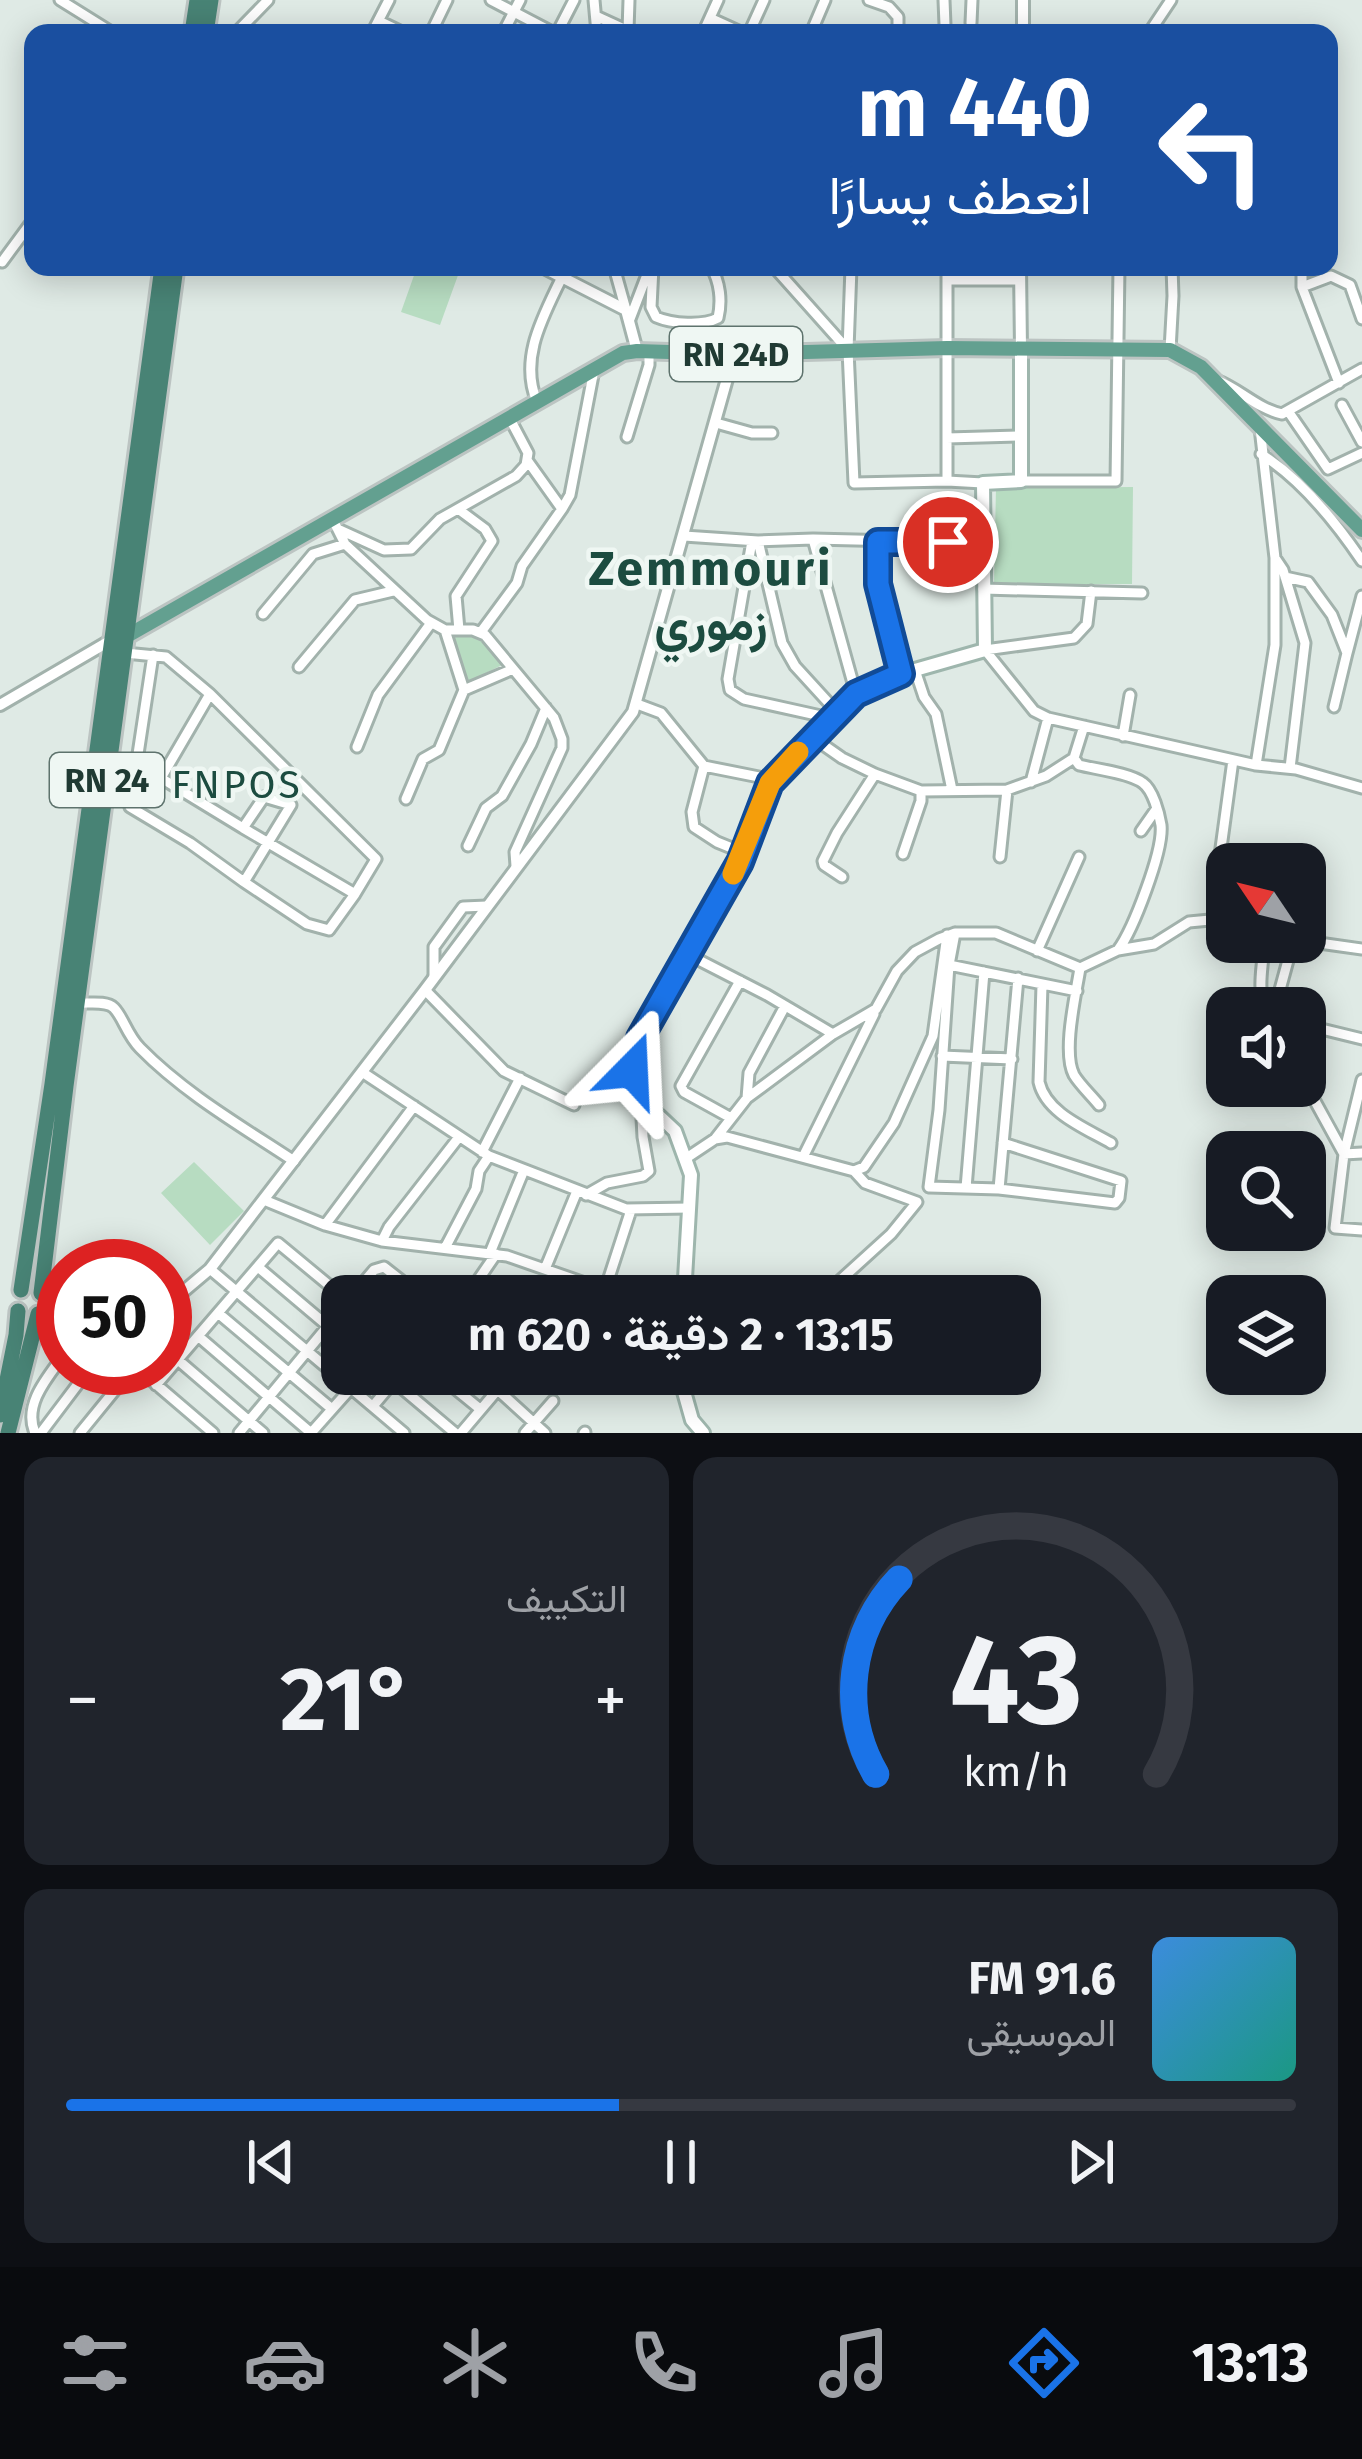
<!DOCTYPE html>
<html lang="ar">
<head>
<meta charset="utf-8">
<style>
	body { margin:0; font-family:"Fira Sans",Vazirmatn,sans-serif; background:#20242c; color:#f1f3f6; direction:rtl; height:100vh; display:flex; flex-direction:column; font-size:45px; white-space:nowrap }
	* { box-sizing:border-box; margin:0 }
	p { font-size:39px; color:#9ea1a6 }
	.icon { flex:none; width:66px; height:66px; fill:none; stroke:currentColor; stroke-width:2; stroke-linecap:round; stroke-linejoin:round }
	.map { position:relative; height:1433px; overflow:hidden; direction:ltr }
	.sheet { display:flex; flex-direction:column; gap:24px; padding:24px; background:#0d0f14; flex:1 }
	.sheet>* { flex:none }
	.banner { position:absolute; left:24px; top:24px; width:1314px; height:252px; border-radius:24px; box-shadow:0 6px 30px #0003; direction:rtl; background:#1a4fa0; color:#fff; overflow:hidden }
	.needle { width:78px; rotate:305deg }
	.buttons { position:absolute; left:1206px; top:843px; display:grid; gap:24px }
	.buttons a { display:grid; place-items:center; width:120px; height:120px; border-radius:24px; background:#171b24; box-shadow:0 6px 30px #0003; font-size:60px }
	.speed { position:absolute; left:36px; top:1239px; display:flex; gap:24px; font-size:60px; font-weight:700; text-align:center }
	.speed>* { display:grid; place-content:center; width:156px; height:156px; border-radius:50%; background:#171b24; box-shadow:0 6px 30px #0003; line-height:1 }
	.speed .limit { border:18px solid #d22; background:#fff; color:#111 }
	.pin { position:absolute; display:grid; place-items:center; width:102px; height:102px; color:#fff; margin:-51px; border:6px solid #fff; border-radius:50%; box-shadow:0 3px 12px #0007 }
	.me { position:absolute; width:132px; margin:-66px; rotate:21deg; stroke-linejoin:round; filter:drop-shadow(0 0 9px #0008) }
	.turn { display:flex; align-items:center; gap:42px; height:252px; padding:0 48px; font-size:54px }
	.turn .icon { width:156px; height:156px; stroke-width:2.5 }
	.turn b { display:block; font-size:84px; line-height:102px }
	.big { font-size:90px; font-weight:700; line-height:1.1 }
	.sheet .card { flex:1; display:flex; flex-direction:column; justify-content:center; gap:18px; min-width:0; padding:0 42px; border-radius:24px; background:#20242c }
	.sheet .dial { align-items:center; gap:0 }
	.dial svg { height:312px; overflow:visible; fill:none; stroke:#363941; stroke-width:7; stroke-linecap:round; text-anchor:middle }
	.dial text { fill:#f1f3f6; stroke:none }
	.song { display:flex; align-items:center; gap:36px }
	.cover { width:144px; height:144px; border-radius:18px; background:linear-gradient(135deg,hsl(210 70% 55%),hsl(170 70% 35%)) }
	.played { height:12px; border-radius:6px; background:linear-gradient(90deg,#1a73e8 45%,#363941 45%) }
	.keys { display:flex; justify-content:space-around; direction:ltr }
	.heat { display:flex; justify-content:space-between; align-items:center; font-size:66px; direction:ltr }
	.sheet .tiles { flex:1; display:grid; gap:24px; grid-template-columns:1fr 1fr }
	.card:last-child { grid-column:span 2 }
	.trip { position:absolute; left:321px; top:1275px; width:720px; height:120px; border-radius:24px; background:#171b24; box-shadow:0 6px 30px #0003; font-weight:700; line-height:120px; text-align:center; direction:rtl }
	.tabs { display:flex; height:192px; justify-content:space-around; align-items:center; background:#090b0e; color:#9ea1a6 }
	.tabs .icon { width:84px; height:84px }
	.tabs .current { color:#1a73e8 }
	.tabs b { font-size:54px; color:#f1f3f6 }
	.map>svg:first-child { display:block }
</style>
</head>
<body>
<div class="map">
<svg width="1362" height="1433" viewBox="0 0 1362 1433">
	<rect width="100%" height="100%" fill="#dfeae5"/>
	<!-- green -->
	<path fill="#b7dcc1" d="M417 267H461L440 325 401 312Z
		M1133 487 1132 584H994L996 488Z
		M457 633 482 637 503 662 502 665 468 682 450 636Z
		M194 1162 244 1211 210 1245 161 1193Z"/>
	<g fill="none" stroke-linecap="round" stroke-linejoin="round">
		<defs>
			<path id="minor" d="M60 0 113 33
				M491 0 554 33
				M594 0 597 33
				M869 0 889 7 898 17V33
				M944 0 945 25
				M596 16 633 33
				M710 18 743 33
				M379 21 404 33
				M971 23 972 0
				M628 31 629 0
				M236 33 268 0
				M372 33 389 0
				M431 33 447 0
				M503 33 520 0
				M557 33 574 0
				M703 33 718 0
				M749 33 764 0
				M811 33 825 0
				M1149 33 1171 0
				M2 262 33 220
				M614 267 626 310
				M653 267 651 307 656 317C672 324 703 326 718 318 722 301 720 282 711 267
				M774 267 848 350 854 483 947 481 983 483
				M947 267V481
				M1302 267V287L1339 383
				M947 280H1020
				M1302 287 1331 276 1350 285 1362 319
				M630 319 648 272
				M848 350 851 267
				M1170 350 1173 296 1172 267
				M1216 380C1240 389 1256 408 1282 414L1362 369
				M537 402C519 358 543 317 562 277
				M1342 405 1362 442
				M1288 411 1328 469 1362 453
				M716 423 752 433H772
				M627 437 649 365V350
				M947 438 1021 436
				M1261 454C1302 480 1335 521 1362 561
				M1021 481H1116L1119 267
				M458 509 485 529 492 541 456 596 459 630
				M562 509 570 495 594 370
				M333 520 345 544 427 620 445 630H473L485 635 554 718 562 739V748L515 852 516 866
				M340 530 384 550 411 549 440 519 516 476 526 465 528 453 510 419
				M684 536 758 541 813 539 983 543
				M813 539 856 694
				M752 541 728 679 730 690 744 699 821 716 829 720
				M758 541 782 643 795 666 837 712
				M878 541V584L901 674
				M1275 558 1283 570 1305 643 1290 768
				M1285 577 1308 582 1332 615 1347 653 1334 707
				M983 589 1142 593
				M1091 591 1087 624 1074 638 985 650 1034 711 1048 718 1256 765 1296 769 1362 788
				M263 614 313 554 345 544
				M481 632 517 583 522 566 562 509 527 460
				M125 653 166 657 210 694 161 778 243 828 264 797 291 805 244 882 190 843 130 807 153 655
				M1347 653 1362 596
				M299 667 355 600 393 591
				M915 670 924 697 936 714 952 790
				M464 690 513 669
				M210 694 376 859 355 894 243 828
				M637 704 661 713 704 766 759 777 770 783
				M1123 736 1130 695
				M812 737 842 758 875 774 921 791 1007 790 1046 776 1074 758 1084 726
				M357 747 378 695 431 623
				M1074 758 1079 765C1095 769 1130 773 1143 783 1153 790 1159 813 1161 825 1164 850 1133 930 1118 950
				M1256 765 1275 645V558L1260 428
				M704 766 692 812 694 827 717 842 744 853
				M1031 782 1048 718
				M406 799 423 759 439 750 464 690 445 630
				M1141 831 1155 811
				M468 846 486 808 502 796 531 744 546 708
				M903 854 921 801V791
				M1000 857 1007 790
				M1218 870 1233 760
				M842 877 824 865 823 861 837 833 875 774
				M244 882 307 924 329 930 355 894
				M955 933 949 965 939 1110 929 1187 999 1189 1115 1203 1119 1198 1121 1181 1003 1143
				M1305 941 1362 949
				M1244 942 1263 955C1262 972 1257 993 1267 1008
				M1037 951 1079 857
				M687 954 767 995 833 1034
				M949 965 1077 991
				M1080 968C1076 994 1062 1052 1074 1075 1080 1085 1091 1095 1099 1105
				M434 977V947L463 907 487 906
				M1042 985 1039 1082C1046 1113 1085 1128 1111 1143
				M425 990 504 1071 574 1105
				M77 1003C87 1004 106 1000 114 1008 123 1017 127 1035 140 1048 184 1093 241 1126 294 1161
				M1275 1008 1290 953 1298 942
				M1305 1025 1362 1039
				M942 1056 1012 1059
				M362 1072 489 1156 626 1209 690 1208
				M1362 1080 1344 1154 1335 1228 1362 1230
				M1305 1083 1344 1154 1362 1153
				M747 1098 749 1073 785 1006
				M414 1106 325 1225 382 1241 507 1256 605 1290 639 1296
				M731 1118 684 1092 681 1086 740 981
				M715 1139 727 1137 854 1171 864 1167 894 1123 933 1036 947 935
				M482 1152 520 1078
				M803 1157 874 1014
				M685 1159 715 1139 747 1098 833 1034 876 1009 897 971 915 952 939 939 955 933H996L1080 968 1118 950 1154 944 1189 922 1210 920 1227 931
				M966 1188 984 972
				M999 1189 1018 978
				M586 1195 607 1183 643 1176 649 1171 643 1137 641 1099
				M264 1200 325 1225
				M382 1241 389 1227 459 1137
				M445 1248 476 1189 479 1171 489 1156
				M490 1253 524 1170
				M258 1267 342 1338
				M210 1269 404 1433
				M545 1269 577 1191
				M367 1279 387 1296
				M836 1284 891 1234 917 1202 865 1183 854 1171
				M474 1286 496 1254
				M605 1290 631 1210
				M352 1296 374 1270 384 1267 421 1296
				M466 1296 474 1286 486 1296
				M218 1313 332 1409
				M165 1328 177 1313 170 1305
				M198 1336 311 1433 351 1388
				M178 1360 263 1433
				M137 1368 213 1433
				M385 1374 455 1433
				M437 1374 480 1409
				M480 1374 545 1433
				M603 1374 655 1385
				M156 1385 278 1243 342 1296
				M373 1406 400 1374
				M35 1433C23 1405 47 1378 63 1356
				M41 1433 90 1368
				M80 1433 133 1368
				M239 1433 342 1309
				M461 1433 511 1374
				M525 1433 553 1401
				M584 1433 585 1432"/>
			<path id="tertiary" d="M1023 33V0
				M542 267 626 310 637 351
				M1020 267 1021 349
				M0 705 113 639
				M43 1295 63 1309
				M165 1307 210 1269 425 990 633 712 734 354"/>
			<path id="secondary" d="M684 1296 691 1175 675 1131 641 1099 632 1069 640 1038 740 862 770 783 856 694 901 674 985 650 983 483 1021 481V349
				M679 1374 692 1420 703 1433"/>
			<path id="primary" d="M118 638 127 636 623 353 637 351 734 354 947 348 1170 350 1201 367 1362 530"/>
			<path id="trunk" d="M192 33 197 0
				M206 33 211 0
				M21 1290 52 1084 162 267
				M41 1293 66 1086 176 267
				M0 1415 16 1335 18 1311
				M8 1433 38 1314"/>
		</defs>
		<!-- minor casing -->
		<use href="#minor" stroke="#a2b2ac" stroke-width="15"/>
		<!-- tertiary casing -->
		<use href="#tertiary" stroke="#a2b2ac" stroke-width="16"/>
		<!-- secondary casing -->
		<use href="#secondary" stroke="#9eb6ad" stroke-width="18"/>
		<!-- primary casing -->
		<use href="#primary" stroke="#bcc4c2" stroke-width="20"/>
		<!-- trunk casing -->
		<use href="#trunk" stroke="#bcc4c2" stroke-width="21"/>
		<!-- minor -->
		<use href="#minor" stroke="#fff" stroke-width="9"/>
		<!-- tertiary -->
		<use href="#tertiary" stroke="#fff" stroke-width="10"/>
		<!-- secondary -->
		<use href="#secondary" stroke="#fff" stroke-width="12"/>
		<!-- primary -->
		<use href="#primary" stroke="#63a090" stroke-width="14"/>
		<!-- trunk -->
		<use href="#trunk" stroke="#488375" stroke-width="15"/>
	</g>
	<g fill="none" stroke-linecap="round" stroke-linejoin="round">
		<defs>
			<path id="route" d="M632 1070 640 1038 740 862 770 783 856 694 901 674 878 584V542H948"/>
		</defs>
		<!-- route casing -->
		<use href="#route" stroke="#114b97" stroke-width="30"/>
		<!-- route -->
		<use href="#route" stroke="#1a73e8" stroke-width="21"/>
		<!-- slow -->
		<path stroke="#f59e0b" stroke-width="21" d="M733 874 770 783 798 752"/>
	</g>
	<g text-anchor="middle" stroke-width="9" stroke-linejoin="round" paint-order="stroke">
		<!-- shield labels -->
		<g fill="#eff7f3" stroke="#5e736d" stroke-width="3">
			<rect x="670" y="327" width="132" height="54" rx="9"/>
			<rect x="50" y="753" width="114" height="54" rx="9"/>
		</g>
		<g font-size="33" font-weight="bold" fill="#203a33">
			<text x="736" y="366">RN 24D</text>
			<text x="107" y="792">RN 24</text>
		</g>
		<!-- neighbourhood labels -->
		<g font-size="39" letter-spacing="3" fill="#1c4c40" stroke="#eff7f3">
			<text x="237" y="798">FNPOS</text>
		</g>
		<!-- district labels -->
		<g font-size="48" font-weight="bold" letter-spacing="3" fill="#1c4c40" stroke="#eff7f3">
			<text x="711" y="585">Zemmouri<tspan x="711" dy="55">زموري</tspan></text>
		</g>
	</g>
</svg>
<div class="buttons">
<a><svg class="needle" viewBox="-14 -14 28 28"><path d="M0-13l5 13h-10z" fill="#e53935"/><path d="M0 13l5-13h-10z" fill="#9ea1a6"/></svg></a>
<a><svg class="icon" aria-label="sound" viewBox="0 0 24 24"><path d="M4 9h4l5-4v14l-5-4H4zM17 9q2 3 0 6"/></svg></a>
<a><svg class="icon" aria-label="search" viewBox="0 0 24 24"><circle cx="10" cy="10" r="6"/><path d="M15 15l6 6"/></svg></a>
<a><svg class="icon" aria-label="layers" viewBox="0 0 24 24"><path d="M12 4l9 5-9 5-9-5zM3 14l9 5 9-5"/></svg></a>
</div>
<div class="speed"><div class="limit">50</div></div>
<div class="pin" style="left:948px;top:542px;background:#d93025"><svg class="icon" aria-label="arrive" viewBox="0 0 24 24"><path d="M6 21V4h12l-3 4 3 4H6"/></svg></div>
<svg class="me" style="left:632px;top:1070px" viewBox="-20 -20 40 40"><path d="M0-17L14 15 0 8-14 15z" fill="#1a73e8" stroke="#fff" stroke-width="4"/></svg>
<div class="trip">13:15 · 2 دقيقة · 620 m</div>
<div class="banner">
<div class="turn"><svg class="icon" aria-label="left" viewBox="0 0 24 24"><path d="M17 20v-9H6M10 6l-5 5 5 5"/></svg><div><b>440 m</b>انعطف يسارًا</div></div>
</div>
</div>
<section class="sheet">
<div class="tiles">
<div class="card dial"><svg viewBox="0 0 100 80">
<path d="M14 69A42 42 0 1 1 86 69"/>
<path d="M14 69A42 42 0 0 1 20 19" stroke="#1a73e8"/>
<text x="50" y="56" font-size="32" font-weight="700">43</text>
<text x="50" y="72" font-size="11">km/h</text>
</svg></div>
<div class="card"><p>التكييف</p>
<div class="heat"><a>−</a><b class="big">21°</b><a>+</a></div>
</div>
<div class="card">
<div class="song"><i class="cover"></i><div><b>91.6 FM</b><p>الموسيقى</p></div></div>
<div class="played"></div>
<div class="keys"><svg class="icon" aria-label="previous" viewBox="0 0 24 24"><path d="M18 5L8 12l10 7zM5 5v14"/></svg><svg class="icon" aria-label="pause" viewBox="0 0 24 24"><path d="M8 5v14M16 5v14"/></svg><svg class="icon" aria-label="next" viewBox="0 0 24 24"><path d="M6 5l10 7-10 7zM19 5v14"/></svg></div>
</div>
</div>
</section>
<nav class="tabs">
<b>13:13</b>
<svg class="icon current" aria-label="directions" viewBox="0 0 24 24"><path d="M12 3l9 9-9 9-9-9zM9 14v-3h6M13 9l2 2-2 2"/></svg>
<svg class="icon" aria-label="music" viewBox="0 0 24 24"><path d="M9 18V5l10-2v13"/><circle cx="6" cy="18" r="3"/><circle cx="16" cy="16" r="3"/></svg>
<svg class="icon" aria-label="phone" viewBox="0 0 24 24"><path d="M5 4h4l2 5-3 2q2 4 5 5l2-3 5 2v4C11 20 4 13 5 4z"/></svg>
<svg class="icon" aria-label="climate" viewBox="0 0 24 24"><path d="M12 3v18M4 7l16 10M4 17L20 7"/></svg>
<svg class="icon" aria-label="car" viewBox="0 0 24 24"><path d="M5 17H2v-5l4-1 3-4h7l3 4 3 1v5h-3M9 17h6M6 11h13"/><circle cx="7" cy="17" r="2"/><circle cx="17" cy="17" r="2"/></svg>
<svg class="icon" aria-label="filters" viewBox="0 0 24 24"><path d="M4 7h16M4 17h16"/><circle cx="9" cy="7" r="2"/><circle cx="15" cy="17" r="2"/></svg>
</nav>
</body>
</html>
